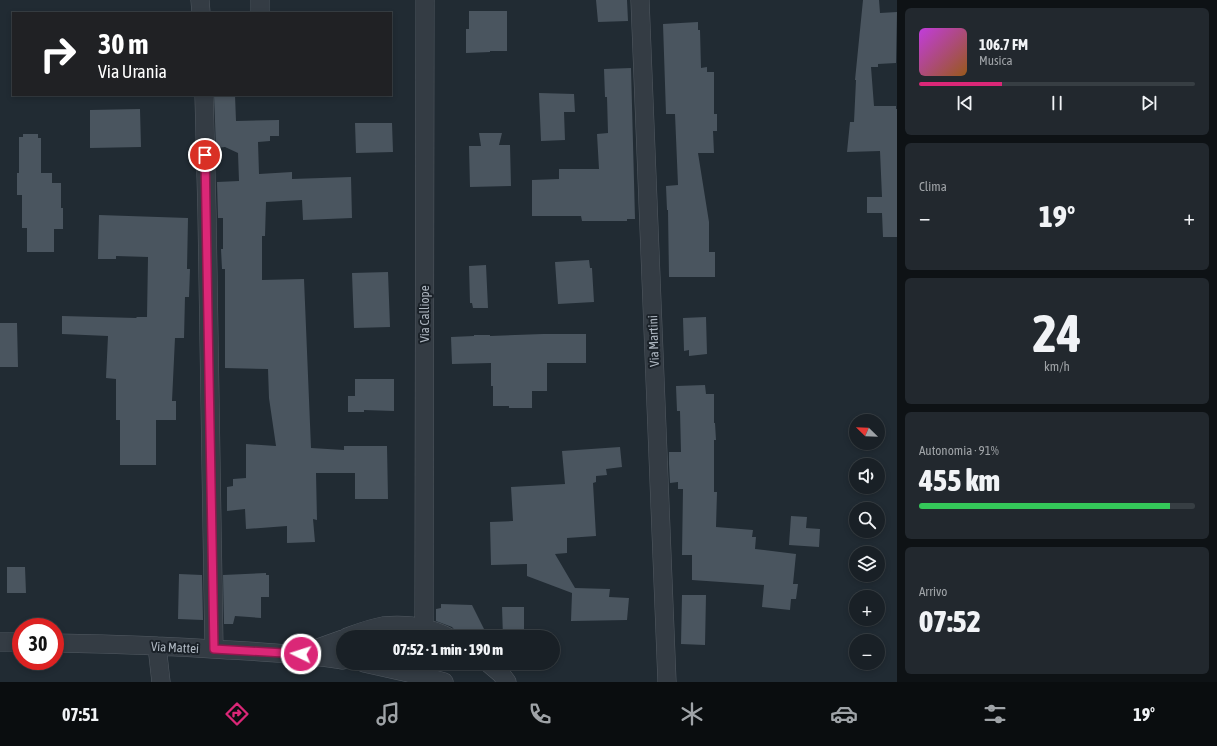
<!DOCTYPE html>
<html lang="it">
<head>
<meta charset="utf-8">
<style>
	body { margin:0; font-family:"Asap Condensed",sans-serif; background:#22282e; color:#f1f3f6; height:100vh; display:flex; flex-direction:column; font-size:15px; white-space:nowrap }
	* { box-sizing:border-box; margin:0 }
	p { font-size:13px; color:#9fa3a7 }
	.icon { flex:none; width:22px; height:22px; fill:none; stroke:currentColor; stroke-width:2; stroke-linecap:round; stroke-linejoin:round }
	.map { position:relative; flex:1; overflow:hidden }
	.side { display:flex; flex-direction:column; gap:8px; padding:8px; background:#0e1215; width:320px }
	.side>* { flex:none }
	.guide { position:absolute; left:12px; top:12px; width:380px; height:84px; border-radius:0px; box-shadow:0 2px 6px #0003,0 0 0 1px #373e43; background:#202124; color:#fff; overflow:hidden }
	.needle { width:26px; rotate:293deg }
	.controls { position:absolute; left:849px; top:414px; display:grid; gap:8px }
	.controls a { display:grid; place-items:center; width:36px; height:36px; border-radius:50%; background:#192026; box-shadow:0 2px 6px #0003,0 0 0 1px #373e43; font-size:20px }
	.speed { position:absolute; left:12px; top:618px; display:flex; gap:8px; font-size:20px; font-weight:700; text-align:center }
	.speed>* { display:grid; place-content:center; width:52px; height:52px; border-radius:50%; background:#192026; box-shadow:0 2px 6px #0003,0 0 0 1px #373e43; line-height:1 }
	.speed .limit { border:6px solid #d22; background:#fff; color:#111 }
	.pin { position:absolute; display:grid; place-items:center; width:34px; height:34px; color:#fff; margin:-17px; border:2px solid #fff; border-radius:50%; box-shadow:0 1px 4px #0007 }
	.me { position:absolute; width:44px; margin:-22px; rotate:274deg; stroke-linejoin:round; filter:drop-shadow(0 0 3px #0008) }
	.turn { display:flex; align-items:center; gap:14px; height:84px; padding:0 20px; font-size:18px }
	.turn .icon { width:52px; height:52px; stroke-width:2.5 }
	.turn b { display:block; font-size:28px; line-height:34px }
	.big { font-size:30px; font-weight:800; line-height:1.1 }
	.side .widget { flex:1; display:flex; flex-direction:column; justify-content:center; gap:6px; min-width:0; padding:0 14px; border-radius:6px; background:#22282e }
	.side .dial { align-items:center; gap:0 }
	.dial b { font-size:52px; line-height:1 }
	.song { display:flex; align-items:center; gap:12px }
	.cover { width:48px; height:48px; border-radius:6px; background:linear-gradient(135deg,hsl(290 70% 55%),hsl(30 70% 35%)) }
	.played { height:4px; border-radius:2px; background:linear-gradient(90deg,#db2777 30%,#373e43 30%) }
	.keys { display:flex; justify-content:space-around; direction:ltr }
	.heat { display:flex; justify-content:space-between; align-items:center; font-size:22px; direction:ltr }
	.charge { height:6px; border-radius:3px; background:linear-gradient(90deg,#34c759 91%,#373e43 0) }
	.trip { position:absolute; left:336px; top:630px; width:224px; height:40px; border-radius:20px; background:#192026; box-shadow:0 2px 6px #0003,0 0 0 1px #373e43; font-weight:800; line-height:40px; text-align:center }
	.tab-bar { display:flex; height:64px; justify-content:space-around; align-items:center; background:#0a0d0f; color:#9fa3a7 }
	.tab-bar .icon { width:28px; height:28px }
	.tab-bar .active { color:#db2777 }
	.tab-bar b { font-size:18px; color:#f1f3f6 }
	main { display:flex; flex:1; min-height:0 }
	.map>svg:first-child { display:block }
</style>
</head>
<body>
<main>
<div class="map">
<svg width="897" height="682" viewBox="0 0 897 682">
	<rect width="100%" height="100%" fill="#212b33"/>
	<!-- building -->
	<path fill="#4a555f" d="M596 0H627L628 21 598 22Z
		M863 0H879L880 13 897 12 896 63 878 64V67H871L874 106H896V109H897V237H883L882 213H867V197H882L880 151 847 152 850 122H854L856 80H855Z
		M469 11H507V51H490V52L466 53V29H469Z
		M698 22V30H700L701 68 707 67V72H714V114H717V131H713L714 153H698L709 222V252H715V277H669L668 210H667L666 186 678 185 675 114H666L663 24Z
		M631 68 635 219H627V221H582L581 216H532V180L559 179V169H599L597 134 608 133 607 97H605L604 69Z
		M539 93 574 94 575 112H564L565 140 541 141Z
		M214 95H235L236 121 279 120V136H270V141L258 142 259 174 292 172V179L351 177 352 218 303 220 302 200 266 202 265 236H262V280L304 279 311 448 344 450V446H387L388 499H355V473H316L317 520 313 519 315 542 287 543V526L246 529 245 509 227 511V487L233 486V479L246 478V444L276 446 269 398 268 369 225 368V269H222L221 249H223V218H218L217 182 239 181 238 153 225 147 216 148Z
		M140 109 141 147 90 148V110Z
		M355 123H392L393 152 356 153Z
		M479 133H502L499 145H510L511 186 470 187 469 146H481Z
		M23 134H38V138H41V173H52V183H61V208H63V229H54V252H27V228H22V195H17V173H19V137H23Z
		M99 215 188 218 187 269H190L189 297H185L184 338H175L172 401H176V420H156V465H120V420H116V379L106 378 108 336 62 334V316L136 318 137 317H147L148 257 116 256V259H98Z
		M589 260 590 268H592L594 302 558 304 555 262Z
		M486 265 488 308H473L472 303H470L469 266Z
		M388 272 390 327 354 328 352 273Z
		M706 317 707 354 689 356V350L684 351 683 318Z
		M0 323H17L18 367H0Z
		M543 334H586V363H547V391H532V408H509V406H493V386H491V363L452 364 451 337 474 336V335H490V336Z
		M355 379H394V411L364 410V412H348V396H355Z
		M705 385 706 394H714V423H715L716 440H714V492H717L716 527 753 530 752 537H756L755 549 796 554 793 584H798L796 599H791L790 610 762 607 764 585 692 580V555H682L683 489H678V482L670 483 669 464V452H681L680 411H677L676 386Z
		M620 447 622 467 606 469 607 475 596 476V482L593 483 596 536 567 538V553L555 554 575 588 610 589 609 597 629 598 627 620 571 621 572 593 527 576V564L491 565 490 522 513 521 511 487 565 484 562 451Z
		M791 516 807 517 806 528 820 529 819 547 789 545Z
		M7 567H25L26 593H7Z
		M266 573V575H269V597H261V618L235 616 233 624H224L223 575Z
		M179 574 202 575 203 620 178 619Z
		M682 595H706L705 645 681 644Z
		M441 604 472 605 488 637H466L457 633 452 627 436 621V609L441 608Z
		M502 607H524V637H503Z"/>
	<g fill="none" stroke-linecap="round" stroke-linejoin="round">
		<defs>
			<path id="minor" d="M200 0 201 13
				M260 0V13
				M640 0 667 682
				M204 95 207 214 214 649
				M424 629 425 0
				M347 637C358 633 371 628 383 626 405 624 429 627 448 637
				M0 642H21
				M55 643C113 644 170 646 228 650 266 652 305 654 343 660
				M157 646 161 682
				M304 653 343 639
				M364 663 418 675 444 682
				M488 663 501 674 507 682"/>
		</defs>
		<!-- minor casing -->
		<use href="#minor" stroke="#525a62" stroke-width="19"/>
		<!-- minor -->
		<use href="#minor" stroke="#343c44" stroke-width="18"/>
	</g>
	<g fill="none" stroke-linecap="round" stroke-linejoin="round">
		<defs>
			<path id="route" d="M205 155 214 649 301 654"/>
		</defs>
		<!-- route casing -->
		<use href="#route" stroke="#8e194d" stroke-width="10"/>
		<!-- route -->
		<use href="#route" stroke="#db2777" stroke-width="7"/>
	</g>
	<g text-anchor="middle" stroke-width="4" stroke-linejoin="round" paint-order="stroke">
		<!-- street labels -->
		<g font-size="13" fill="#aeb7c1" stroke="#1a2128">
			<text transform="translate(424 314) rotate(-90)" y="5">Via Calliope</text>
			<text transform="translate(653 341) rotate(-92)" y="5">Via Martini</text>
			<text transform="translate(175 647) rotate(3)" y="5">Via Mattei</text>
		</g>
	</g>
</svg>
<div class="controls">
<a><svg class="needle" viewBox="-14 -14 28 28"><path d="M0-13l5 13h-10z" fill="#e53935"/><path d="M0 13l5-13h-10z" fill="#9fa3a7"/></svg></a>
<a><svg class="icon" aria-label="sound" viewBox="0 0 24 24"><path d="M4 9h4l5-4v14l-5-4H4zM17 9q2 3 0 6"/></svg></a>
<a><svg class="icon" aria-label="search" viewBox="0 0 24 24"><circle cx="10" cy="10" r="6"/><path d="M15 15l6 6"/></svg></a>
<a><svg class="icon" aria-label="layers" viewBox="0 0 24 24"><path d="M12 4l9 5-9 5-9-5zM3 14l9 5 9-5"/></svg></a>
<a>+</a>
<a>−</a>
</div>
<div class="speed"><div class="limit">30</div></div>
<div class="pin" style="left:205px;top:155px;background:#d93025"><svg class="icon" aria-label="arrive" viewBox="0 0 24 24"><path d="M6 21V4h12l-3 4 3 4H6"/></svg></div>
<svg class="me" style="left:301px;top:654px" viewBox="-20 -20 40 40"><circle r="17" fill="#db2777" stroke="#fff" stroke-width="3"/><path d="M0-11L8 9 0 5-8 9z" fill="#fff"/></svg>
<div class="trip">07:52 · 1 min · 190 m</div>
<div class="guide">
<div class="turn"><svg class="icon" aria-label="right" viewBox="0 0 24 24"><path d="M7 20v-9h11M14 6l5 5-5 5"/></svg><div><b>30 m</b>Via Urania</div></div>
</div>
</div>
<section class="side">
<div class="widget">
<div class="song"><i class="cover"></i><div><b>106.7 FM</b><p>Musica</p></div></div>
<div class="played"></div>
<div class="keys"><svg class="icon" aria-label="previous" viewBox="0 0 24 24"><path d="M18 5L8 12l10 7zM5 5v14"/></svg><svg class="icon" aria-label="pause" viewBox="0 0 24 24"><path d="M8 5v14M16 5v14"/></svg><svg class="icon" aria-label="next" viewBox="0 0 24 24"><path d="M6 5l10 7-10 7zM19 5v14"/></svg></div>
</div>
<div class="widget"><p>Clima</p>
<div class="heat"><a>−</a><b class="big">19°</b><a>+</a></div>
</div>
<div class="widget dial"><b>24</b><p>km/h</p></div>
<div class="widget"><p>Autonomia · 91%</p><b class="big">455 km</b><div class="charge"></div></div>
<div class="widget"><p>Arrivo</p><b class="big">07:52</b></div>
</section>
</main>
<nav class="tab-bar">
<b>07:51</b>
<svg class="icon active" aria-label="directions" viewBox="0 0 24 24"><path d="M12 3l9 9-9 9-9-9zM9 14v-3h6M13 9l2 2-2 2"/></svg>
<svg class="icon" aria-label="music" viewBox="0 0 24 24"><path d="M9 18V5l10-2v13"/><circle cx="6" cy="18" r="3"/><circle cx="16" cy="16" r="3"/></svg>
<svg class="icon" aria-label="phone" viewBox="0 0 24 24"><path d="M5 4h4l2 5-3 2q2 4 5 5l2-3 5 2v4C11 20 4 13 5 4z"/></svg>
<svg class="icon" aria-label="climate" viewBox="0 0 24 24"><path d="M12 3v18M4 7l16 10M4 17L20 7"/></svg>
<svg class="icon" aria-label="car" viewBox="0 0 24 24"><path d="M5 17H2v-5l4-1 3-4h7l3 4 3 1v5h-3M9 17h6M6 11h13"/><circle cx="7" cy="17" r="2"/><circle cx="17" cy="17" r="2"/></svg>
<svg class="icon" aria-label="filters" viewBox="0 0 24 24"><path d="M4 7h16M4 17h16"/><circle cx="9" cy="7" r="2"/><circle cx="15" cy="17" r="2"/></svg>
<b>19°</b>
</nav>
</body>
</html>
